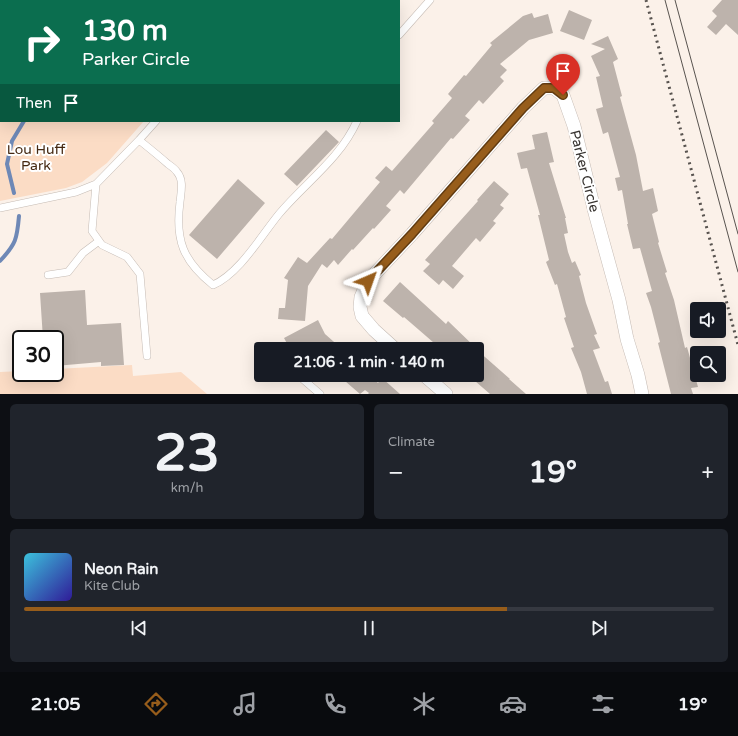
<!DOCTYPE html>
<html lang="en">
<head>
<meta charset="utf-8">
<style>
	body { margin:0; font-family:"Varela Round",sans-serif; background:#20242c; color:#f1f3f6; height:100vh; display:flex; flex-direction:column; font-size:15px; white-space:nowrap }
	* { box-sizing:border-box; margin:0 }
	p { font-size:13px; color:#9ea1a6 }
	.icon { flex:none; width:22px; height:22px; fill:none; stroke:currentColor; stroke-width:2; stroke-linecap:round; stroke-linejoin:round }
	.map { position:relative; height:394px; overflow:hidden }
	.side { display:flex; flex-direction:column; gap:10px; padding:10px; background:#0d0f14; flex:1 }
	.side>* { flex:none }
	.guide { position:absolute; left:0px; top:0px; width:400px; height:122px; box-shadow:0 4px 16px #0002; background:#0b6e4f; color:#fff; overflow:hidden }
	.fabs { position:absolute; left:690px; top:302px; display:grid; gap:8px }
	.fabs a { display:grid; place-items:center; width:36px; height:36px; border-radius:4px; background:#171b24; box-shadow:0 4px 16px #0002; font-size:20px }
	.speed { position:absolute; left:12px; top:330px; display:flex; gap:8px; font-size:20px; font-weight:700; text-align:center }
	.speed>* { display:grid; place-content:center; width:52px; height:52px; border-radius:50%; background:#171b24; box-shadow:0 4px 16px #0002; line-height:1 }
	.speed .limit { border:2px solid #111; border-radius:6px; background:#fff; color:#111 }
	.pin { position:absolute; display:grid; place-items:center; width:34px; height:34px; color:#fff; margin:-41px -17px; border-radius:50% 50% 50% 0; rotate:-45deg; box-shadow:0 0 4px #0007 }
	.pin .icon { rotate:45deg }
	.me { position:absolute; width:44px; margin:-22px; rotate:43deg; stroke-linejoin:round; filter:drop-shadow(0 0 3px #0008) }
	.turn { display:flex; align-items:center; gap:14px; height:84px; padding:0 16px; font-size:18px }
	.turn .icon { width:52px; height:52px; stroke-width:2.5 }
	.turn b { display:block; font-size:28px; line-height:34px }
	.then { display:flex; align-items:center; height:38px; padding:0 16px; background:#0003; gap:8px; font-size:15px }
	.big { font-size:30px; font-weight:800; line-height:1.1 }
	.side .tile { flex:1; display:flex; flex-direction:column; justify-content:center; gap:6px; min-width:0; padding:0 14px; border-radius:6px; background:#20242c }
	.side .dial { align-items:center; gap:0 }
	.dial b { font-size:52px; line-height:1 }
	.song { display:flex; align-items:center; gap:12px }
	.cover { width:48px; height:48px; border-radius:6px; background:linear-gradient(135deg,hsl(190 70% 55%),hsl(250 70% 35%)) }
	.played { height:4px; border-radius:2px; background:linear-gradient(90deg,#975d1b 70%,#363941 70%) }
	.keys { display:flex; justify-content:space-around; direction:ltr }
	.heat { display:flex; justify-content:space-between; align-items:center; font-size:22px; direction:ltr }
	.side .tiles { flex:1; display:grid; gap:10px; grid-template-columns:1fr 1fr }
	.tile:last-child { grid-column:span 2 }
	.trip { position:absolute; left:254px; top:342px; width:230px; height:40px; border-radius:4px; background:#171b24; box-shadow:0 4px 16px #0002; font-weight:800; line-height:40px; text-align:center }
	.dock { display:flex; height:64px; justify-content:space-around; align-items:center; background:#090b0e; color:#9ea1a6 }
	.dock .icon { width:28px; height:28px }
	.dock .selected { color:#975d1b }
	.dock b { font-size:18px; color:#f1f3f6 }
	.map>svg:first-child { display:block }
</style>
</head>
<body>
<div class="map">
<svg width="738" height="394" viewBox="0 0 738 394">
	<rect width="100%" height="100%" fill="#fbf1e9"/>
	<!-- green -->
	<path fill="#fbdcc5" d="M0 0 92 1H1V121H144L107 163 82 182 66 188 0 201Z
		M132 365 133 376 181 372 207 394H0V372L21 371V373H55V369Z"/>
	<g fill="none" stroke-linecap="round" stroke-linejoin="round">
		<!-- stream -->
		<path stroke="#6e88b6" stroke-width="4" d="M58 0 59 1
			M14 193 7 164 12 141 24 121
			M0 261C16 244 17 239 19 216"/>
	</g>
	<!-- building -->
	<path fill="#bdb3ac" d="M722 0H738V35L726 24 716 35 707 27 717 16 712 11Z
		M569 10 592 20 584 40 560 31Z
		M532 13 534 18 548 14 553 33 529 40 500 64 507 70 500 77 504 81 483 104 479 100 465 116 470 120 453 139 451 138 404 194 400 190 386 206 391 210 374 229 373 228 353 250 352 249 338 265 334 260 327 268 322 264 308 286 305 321 278 319 279 308H285L288 280 284 278 298 257 307 263 330 238 332 239 380 182 375 178 386 166 392 171 434 123 432 121 452 98 448 94 464 75 466 76 492 45 490 43 523 16Z
		M608 36 618 59 613 62 622 96 620 97 636 155 643 191 653 188 658 211 652 214 659 242 658 243 667 272 665 273 674 300 685 348 687 347 698 387 691 388 693 394H671L658 343 660 342 651 307 646 293 652 291 640 248 633 249 627 224H628L622 190 618 191 615 178 620 177 608 132 603 134 596 109 603 107 596 77 600 76 591 56 605 49 591 44Z
		M326 130 339 142 297 186 284 174Z
		M547 132 554 162 549 163 566 218H565L568 233 564 234 568 252 572 263 575 261 581 275 579 276 586 303 597 334 594 335 600 348 593 350 605 382 608 381 612 394H587L581 372 571 348 574 347 564 318 566 317 557 284 555 285 546 262 549 260 538 215H540L527 168 521 169 517 153 535 149 532 135Z
		M238 179 265 203 217 259 189 235Z
		M494 181 509 194 500 205 504 208 493 221 496 223 480 242 476 238 452 266 464 276 453 289 443 280 439 285 423 271 430 264 425 260 478 201 477 200Z
		M400 282 446 324 448 321 477 349H441L404 317 403 318 383 301Z
		M85 290 87 325 121 323 124 365 101 366V362L55 366V339H43L40 293Z
		M318 320 325 334 342 349H290L284 338Z
		M477 350 510 379H509L526 394H490L475 381 477 378Z
		M338 375H369L378 383 382 378 400 394H368L369 393 365 390 360 394Z"/>
	<g fill="none" stroke-linecap="round" stroke-linejoin="round">
		<defs>
			<path id="service" d="M187 0 188 1
				M399 35 430 0
				M139 140C149 148 159 156 168 164 171 166 175 169 177 172 184 180 181 192 180 202 175 240 183 261 213 285 239 274 261 236 279 214 305 183 340 159 357 121
				M96 184 92 231 102 245 127 257 140 274 147 356
				M0 208 76 192 96 184 139 140 156 121
				M48 275 68 272 83 253 99 241
				M298 375 320 394"/>
			<path id="minor" d="M395 349 374 330 362 316 360 307 361 297 368 281 412 234 523 108 544 88H554L563 95 574 126 595 213 619 300 627 339 638 375 642 394
				M424 375 446 394"/>
		</defs>
		<!-- service casing -->
		<use href="#service" stroke="#c5bbb4" stroke-width="8"/>
		<!-- minor casing -->
		<use href="#minor" stroke="#c5bbb4" stroke-width="14"/>
		<!-- service -->
		<use href="#service" stroke="#fff" stroke-width="7"/>
		<!-- minor -->
		<use href="#minor" stroke="#fff" stroke-width="13"/>
		<!-- tram -->
		<path stroke="#58534f" stroke-width="1" d="M665 0 738 272
			M675 0 738 234"/>
		<!-- rail -->
		<path stroke="#58534f" stroke-width="3" stroke-dasharray="2 4" stroke-linecap="butt" d="M646 0 738 345"/>
	</g>
	<g fill="none" stroke-linecap="round" stroke-linejoin="round">
		<defs>
			<path id="route" d="M368 281 412 234 523 108 544 88H554L563 95"/>
		</defs>
		<!-- route casing -->
		<use href="#route" stroke="#623c12" stroke-width="10"/>
		<!-- route -->
		<use href="#route" stroke="#975d1b" stroke-width="7"/>
	</g>
	<g text-anchor="middle" stroke-width="4" stroke-linejoin="round" paint-order="stroke">
		<!-- park labels -->
		<g font-size="14" fill="#452912" stroke="#fff">
			<text x="36" y="154">Lou Huff<tspan x="36" dy="16">Park</tspan></text>
		</g>
		<!-- street labels -->
		<g font-size="14" fill="#393532" stroke="#fff">
			<text transform="translate(585 171) rotate(76)" y="5">Parker Circle</text>
		</g>
	</g>
</svg>
<div class="fabs">
<a><svg class="icon" aria-label="sound" viewBox="0 0 24 24"><path d="M4 9h4l5-4v14l-5-4H4zM17 9q2 3 0 6"/></svg></a>
<a><svg class="icon" aria-label="search" viewBox="0 0 24 24"><circle cx="10" cy="10" r="6"/><path d="M15 15l6 6"/></svg></a>
</div>
<div class="speed"><div class="limit">30</div></div>
<div class="pin" style="left:563px;top:95px;background:#d93025"><svg class="icon" aria-label="arrive" viewBox="0 0 24 24"><path d="M6 21V4h12l-3 4 3 4H6"/></svg></div>
<svg class="me" style="left:368px;top:281px" viewBox="-20 -20 40 40"><path d="M0-17L14 15 0 8-14 15z" fill="#975d1b" stroke="#fff" stroke-width="4"/></svg>
<div class="trip">21:06 · 1 min · 140 m</div>
<div class="guide">
<div class="turn"><svg class="icon" aria-label="right" viewBox="0 0 24 24"><path d="M7 20v-9h11M14 6l5 5-5 5"/></svg><div><b>130 m</b>Parker Circle</div></div>
<div class="then">Then<svg class="icon" aria-label="arrive" viewBox="0 0 24 24"><path d="M6 21V4h12l-3 4 3 4H6"/></svg></div>
</div>
</div>
<section class="side">
<div class="tiles">
<div class="tile dial"><b>23</b><p>km/h</p></div>
<div class="tile"><p>Climate</p>
<div class="heat"><a>−</a><b class="big">19°</b><a>+</a></div>
</div>
<div class="tile">
<div class="song"><i class="cover"></i><div><b>Neon Rain</b><p>Kite Club</p></div></div>
<div class="played"></div>
<div class="keys"><svg class="icon" aria-label="previous" viewBox="0 0 24 24"><path d="M18 5L8 12l10 7zM5 5v14"/></svg><svg class="icon" aria-label="pause" viewBox="0 0 24 24"><path d="M8 5v14M16 5v14"/></svg><svg class="icon" aria-label="next" viewBox="0 0 24 24"><path d="M6 5l10 7-10 7zM19 5v14"/></svg></div>
</div>
</div>
</section>
<nav class="dock">
<b>21:05</b>
<svg class="icon selected" aria-label="directions" viewBox="0 0 24 24"><path d="M12 3l9 9-9 9-9-9zM9 14v-3h6M13 9l2 2-2 2"/></svg>
<svg class="icon" aria-label="music" viewBox="0 0 24 24"><path d="M9 18V5l10-2v13"/><circle cx="6" cy="18" r="3"/><circle cx="16" cy="16" r="3"/></svg>
<svg class="icon" aria-label="phone" viewBox="0 0 24 24"><path d="M5 4h4l2 5-3 2q2 4 5 5l2-3 5 2v4C11 20 4 13 5 4z"/></svg>
<svg class="icon" aria-label="climate" viewBox="0 0 24 24"><path d="M12 3v18M4 7l16 10M4 17L20 7"/></svg>
<svg class="icon" aria-label="car" viewBox="0 0 24 24"><path d="M5 17H2v-5l4-1 3-4h7l3 4 3 1v5h-3M9 17h6M6 11h13"/><circle cx="7" cy="17" r="2"/><circle cx="17" cy="17" r="2"/></svg>
<svg class="icon" aria-label="filters" viewBox="0 0 24 24"><path d="M4 7h16M4 17h16"/><circle cx="9" cy="7" r="2"/><circle cx="15" cy="17" r="2"/></svg>
<b>19°</b>
</nav>
</body>
</html>
